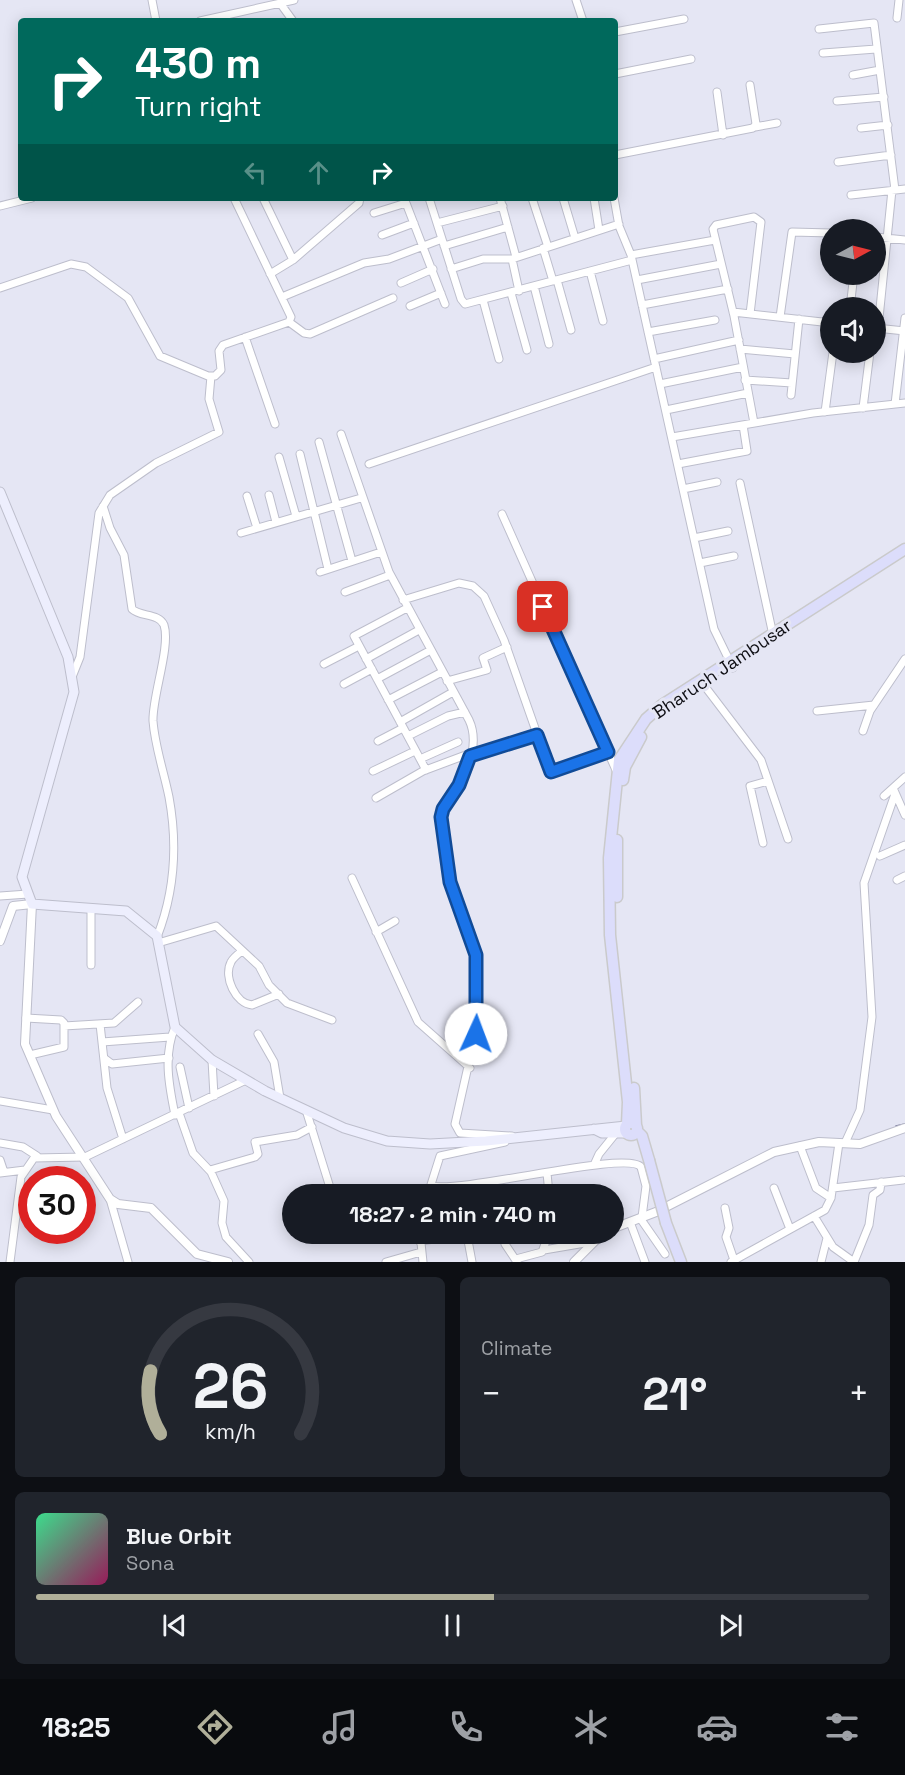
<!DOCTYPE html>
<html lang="en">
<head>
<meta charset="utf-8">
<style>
	body { margin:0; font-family:"Space Grotesk",sans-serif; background:#20242c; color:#f1f3f6; height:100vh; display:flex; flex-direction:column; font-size:22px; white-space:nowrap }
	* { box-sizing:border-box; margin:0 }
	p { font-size:20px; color:#9ea1a6 }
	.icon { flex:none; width:33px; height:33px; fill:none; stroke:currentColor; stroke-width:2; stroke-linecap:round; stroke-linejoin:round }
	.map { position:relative; height:1262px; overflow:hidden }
	.details { display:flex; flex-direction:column; gap:15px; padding:15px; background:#0d0f14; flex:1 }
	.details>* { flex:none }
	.guide { position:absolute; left:18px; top:18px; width:600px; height:183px; border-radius:6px; box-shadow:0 3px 15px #0003; background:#00695c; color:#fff; overflow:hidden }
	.needle { width:39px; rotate:83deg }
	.tools { position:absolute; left:820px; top:219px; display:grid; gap:12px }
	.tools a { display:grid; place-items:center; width:66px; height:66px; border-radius:50%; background:#171b24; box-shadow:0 3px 15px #0003; font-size:30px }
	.speed { position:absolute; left:18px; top:1166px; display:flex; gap:12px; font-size:30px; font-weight:700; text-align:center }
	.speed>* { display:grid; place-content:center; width:78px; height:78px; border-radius:50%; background:#171b24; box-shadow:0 3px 15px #0003; line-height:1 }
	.speed .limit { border:9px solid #d22; background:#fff; color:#111 }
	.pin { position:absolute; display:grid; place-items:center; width:51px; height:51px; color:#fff; margin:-26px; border-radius:12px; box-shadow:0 3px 9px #0006 }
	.me { position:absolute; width:66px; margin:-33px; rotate:2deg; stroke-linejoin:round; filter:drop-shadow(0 0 4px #0008) }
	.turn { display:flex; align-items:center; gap:21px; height:126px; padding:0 18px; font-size:27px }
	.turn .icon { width:78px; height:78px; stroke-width:2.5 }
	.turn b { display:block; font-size:42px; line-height:51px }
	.lanes { display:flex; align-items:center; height:57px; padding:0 18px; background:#0003; justify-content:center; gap:30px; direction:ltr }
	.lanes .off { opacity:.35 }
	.big { font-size:45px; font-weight:800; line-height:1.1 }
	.details .card { flex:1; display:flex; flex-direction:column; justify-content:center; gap:9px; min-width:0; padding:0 21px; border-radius:9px; background:#20242c }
	.details .dial { align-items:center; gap:0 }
	.dial svg { height:156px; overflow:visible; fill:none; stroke:#363941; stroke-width:7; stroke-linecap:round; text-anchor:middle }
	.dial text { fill:#f1f3f6; stroke:none }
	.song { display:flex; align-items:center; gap:18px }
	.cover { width:72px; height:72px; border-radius:9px; background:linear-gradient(135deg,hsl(150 70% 55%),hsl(330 70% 35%)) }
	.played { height:6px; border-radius:3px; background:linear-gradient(90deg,#b0af99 55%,#363941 55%) }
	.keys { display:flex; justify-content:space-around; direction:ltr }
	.heat { display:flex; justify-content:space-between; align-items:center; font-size:33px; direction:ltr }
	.details .tiles { flex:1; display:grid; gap:15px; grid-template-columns:1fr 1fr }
	.card:last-child { grid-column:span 2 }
	.trip { position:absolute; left:282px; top:1184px; width:342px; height:60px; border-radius:30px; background:#171b24; box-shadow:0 3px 15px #0003; font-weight:800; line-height:60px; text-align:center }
	.menu { display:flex; height:96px; justify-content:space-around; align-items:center; background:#090b0e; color:#9ea1a6 }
	.menu .icon { width:42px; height:42px }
	.menu .current { color:#b0af99 }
	.menu b { font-size:27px; color:#f1f3f6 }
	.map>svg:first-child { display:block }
</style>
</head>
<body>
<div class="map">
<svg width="905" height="1262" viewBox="0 0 905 1262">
	<rect width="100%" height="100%" fill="#e5e6f4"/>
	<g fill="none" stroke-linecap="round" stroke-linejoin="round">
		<!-- stream -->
		<path stroke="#717296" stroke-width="1.5" d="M896 1126 905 1124"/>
		<defs>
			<path id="minor" d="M152 0 156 21
				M576 0 583 21
				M280 3 293 21
				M897 18 899 0
				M200 21 294 0
				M819 29 874 23 895 190
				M615 32 684 19
				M823 53 876 49
				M615 74 691 59
				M853 75 880 70
				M717 92 723 135
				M837 101 884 97
				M755 127 777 123
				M861 128 888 125
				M615 155 753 128 756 124 750 85
				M838 162 891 155
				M851 195 905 189
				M263 198 293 260 270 274
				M429 198 461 299 465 304 632 260
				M500 198 516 257
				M532 198 548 247
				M563 198 575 238
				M594 198 599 230
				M614 198 619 226 631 255 714 629 733 668
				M0 206 32 198
				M374 213 406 203 445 304
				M437 223 503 206
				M382 235 414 223
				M876 237 905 240
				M444 246 508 227
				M543 248 553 281
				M631 255 715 240
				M293 260 359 203 360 198
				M451 269 483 259H512
				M590 271 603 321
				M557 280 571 330
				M637 280 721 264
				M401 283 433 269
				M534 286 549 344
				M0 288 71 264 86 267 128 298 160 356 208 376H215L221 370 219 351 223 345 289 322 291 317 234 198
				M519 291 512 259 619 224
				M511 293 527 350
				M282 297 364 263 389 259 442 239
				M483 300 499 359
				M642 305 728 289
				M410 306 441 293
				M850 308 854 274
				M733 312 831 323
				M750 314 761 222 754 217 716 225 713 229 734 316 754 423
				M780 317 792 232 831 233
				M289 322 304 333 310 334 393 298
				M876 328 905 331
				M878 328 892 190
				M648 332 715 320
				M245 337 275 424
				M740 349 795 354
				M654 359 739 340
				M745 380 792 383
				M660 384 743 367
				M791 395 799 319
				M895 404 905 318
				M863 408 870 352
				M666 410 748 393
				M825 412 833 352
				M341 434 389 572 469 720C479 741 470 769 457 788 451 797 442 806 441 817L450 882 477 958 476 1031 455 1124 460 1133 512 1136
				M672 437 813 413 905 403
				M319 442 352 561
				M300 454 328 569
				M279 457 296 516
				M369 464 656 367
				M678 464 747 451 743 425
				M740 483 773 635
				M683 489 717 482
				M269 495 276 522
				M247 496 257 528
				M103 506 110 528 124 555 132 609C140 617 159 613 164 625 171 646 152 697 153 721 155 747 164 772 169 797 178 846 175 891 157 937
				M502 514 616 770
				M241 533 361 498
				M694 538 728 531
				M700 563 734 556
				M320 572 381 552
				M345 592 390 575
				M403 600 459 583 473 586 484 596 504 640 550 771 608 752
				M407 608 354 636 426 770
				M366 659 419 630
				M324 664 359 646
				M72 677 80 657 99 513 110 495 156 463 219 432 209 399 211 376
				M377 679 429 651
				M700 680 761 760 788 839
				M447 681 487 670 483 658 507 647
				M344 684 372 669
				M388 700 442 672
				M817 711 874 705
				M400 722 453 692
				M863 731 870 711 905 659
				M408 736 448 716 465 712
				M378 741 403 728
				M470 756 537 735
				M420 759 458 742
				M373 771 415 751
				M893 788 905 815
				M884 796 905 777
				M376 798 423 771 471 753
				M763 843 750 786 768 781
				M880 856 905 845
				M352 878 418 1022 470 1068
				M897 880 905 876
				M0 896 28 894
				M91 908V965
				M376 932 395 921
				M158 943 216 926 259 966 269 985 287 1003 332 1020
				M242 951C238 954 233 958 231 962 223 977 236 1004 252 1005L279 994
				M26 1018 61 1020 64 1023V1047L30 1055
				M100 1024 107 1088 123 1139
				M64 1026 114 1023 138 1002
				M175 1027C163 1055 169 1086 175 1115
				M258 1034 274 1062 280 1098
				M102 1042 170 1037
				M104 1058 112 1064 169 1058
				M212 1060 214 1096
				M180 1067 189 1108
				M0 1101 53 1110
				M306 1110 332 1194
				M179 1113 193 1153 211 1172 224 1201 222 1223 226 1237 249 1262
				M0 1143 23 1147 37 1156
				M845 1143 860 1110 872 1017 864 883 895 794
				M800 1146 816 1188 831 1198
				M0 1160 4 1172
				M594 1165 599 1154 616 1133
				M210 1170 255 1157 258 1154 255 1142 297 1135 312 1127
				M0 1173 25 1170
				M547 1173 549 1194
				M431 1186C466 1193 627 1150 641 1167L646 1186 642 1217
				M774 1188 790 1229
				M833 1188 903 1180
				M428 1194 440 1156 505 1142
				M110 1199 128 1262
				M725 1208 729 1228 726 1237 734 1260
				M814 1216 833 1247 854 1262 869 1225 873 1195 880 1190 881 1182
				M640 1218 665 1254
				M630 1222 645 1262
				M420 1233 423 1262
				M419 1241 467 1235 472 1262
				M505 1244 517 1262
				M544 1250 591 1242
				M516 1259 542 1252 549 1233
				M10 1262 21 1177 34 1158 85 1157 246 1080
				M386 1262 421 1252
				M731 1262 825 1210 831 1198 839 1143
				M821 1262 827 1238"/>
			<path id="tertiary" d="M0 941 13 906 32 904 25 1044 56 1116 110 1199 118 1204 151 1208 197 1254 228 1262
				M614 1228 656 1212 774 1152 819 1142 860 1144 905 1128
				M574 1262 603 1233"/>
			<path id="secondary" d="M0 492 68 657 74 692 22 877 32 904 126 911 157 936 175 1027 212 1060 265 1091 344 1128 387 1141 430 1144 486 1141 626 1126
				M594 1129 602 1133H627"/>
			<path id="primary" d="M623 780 625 767 641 737
				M617 897V840
				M634 1088 636 1125
				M625 1129a6 6 0 1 1 12 0a6 6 0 1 1-12 0Z
				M627 1124 628 1102 610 935 609 858 619 760 646 719 662 705 905 549
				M637 1131 642 1136 649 1160
				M666 1223 681 1262"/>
		</defs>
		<!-- minor casing -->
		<use href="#minor" stroke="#bdbecc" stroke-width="9"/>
		<!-- tertiary casing -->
		<use href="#tertiary" stroke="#bdbecc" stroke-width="10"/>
		<!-- secondary casing -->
		<use href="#secondary" stroke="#bdbecc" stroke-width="11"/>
		<!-- primary casing -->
		<use href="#primary" stroke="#cacacb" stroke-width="13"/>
		<!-- minor -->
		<use href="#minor" stroke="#fff" stroke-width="7"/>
		<!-- tertiary -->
		<use href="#tertiary" stroke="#fff" stroke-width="8"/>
		<!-- secondary -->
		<use href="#secondary" stroke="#edeefd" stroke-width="9"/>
		<!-- primary -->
		<use href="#primary" stroke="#dcddfb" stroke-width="10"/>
		<defs>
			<path id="primary-bridge" d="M649 1160 666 1223"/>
		</defs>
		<!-- primary-bridge casing -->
		<use href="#primary-bridge" stroke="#cacacb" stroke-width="13" stroke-linecap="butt"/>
		<!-- primary-bridge -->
		<use href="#primary-bridge" stroke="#dcddfb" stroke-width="10"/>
	</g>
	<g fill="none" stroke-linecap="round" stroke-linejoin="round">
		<defs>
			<path id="route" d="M476 1034V955L450 882 441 817 443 809 459 785 470 756 537 735 551 772 608 752 543 607"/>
		</defs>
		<!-- route casing -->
		<use href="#route" stroke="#114b97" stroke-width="15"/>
		<!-- route -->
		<use href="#route" stroke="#1a73e8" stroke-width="10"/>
	</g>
	<g text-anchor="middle" stroke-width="6" stroke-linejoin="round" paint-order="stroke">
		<!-- street labels -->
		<g font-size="18" fill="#0e0e13" stroke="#e5e6f4">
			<text transform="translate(722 669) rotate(-34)" y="6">Bharuch Jambusar</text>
		</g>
	</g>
</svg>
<div class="tools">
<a><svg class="needle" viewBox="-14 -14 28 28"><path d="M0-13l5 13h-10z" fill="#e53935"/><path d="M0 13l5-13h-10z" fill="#9ea1a6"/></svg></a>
<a><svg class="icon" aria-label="sound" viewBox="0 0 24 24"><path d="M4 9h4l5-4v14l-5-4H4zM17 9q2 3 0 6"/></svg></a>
</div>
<div class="speed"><div class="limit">30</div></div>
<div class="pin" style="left:543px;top:607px;background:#d93025"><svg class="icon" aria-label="arrive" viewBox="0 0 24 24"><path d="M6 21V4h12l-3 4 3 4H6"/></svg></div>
<svg class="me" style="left:476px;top:1034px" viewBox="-20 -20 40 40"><circle r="19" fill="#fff"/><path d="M0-13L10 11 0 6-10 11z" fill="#1a73e8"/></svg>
<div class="trip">18:27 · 2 min · 740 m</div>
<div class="guide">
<div class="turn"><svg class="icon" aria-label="right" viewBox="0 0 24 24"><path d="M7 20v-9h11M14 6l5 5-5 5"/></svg><div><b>430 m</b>Turn right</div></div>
<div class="lanes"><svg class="icon off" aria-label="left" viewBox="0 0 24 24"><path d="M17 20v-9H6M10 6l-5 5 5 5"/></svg><svg class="icon off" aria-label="ahead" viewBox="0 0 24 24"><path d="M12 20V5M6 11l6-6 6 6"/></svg><svg class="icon" aria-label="right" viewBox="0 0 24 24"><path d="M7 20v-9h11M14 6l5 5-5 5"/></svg></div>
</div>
</div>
<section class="details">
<div class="tiles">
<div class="card dial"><svg viewBox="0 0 100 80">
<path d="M14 69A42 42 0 1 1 86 69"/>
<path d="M14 69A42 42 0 0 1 9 37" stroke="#b0af99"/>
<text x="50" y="56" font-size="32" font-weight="700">26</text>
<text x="50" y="72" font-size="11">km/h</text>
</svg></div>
<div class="card"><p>Climate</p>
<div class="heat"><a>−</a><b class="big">21°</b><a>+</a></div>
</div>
<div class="card">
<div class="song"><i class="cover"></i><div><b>Blue Orbit</b><p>Sona</p></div></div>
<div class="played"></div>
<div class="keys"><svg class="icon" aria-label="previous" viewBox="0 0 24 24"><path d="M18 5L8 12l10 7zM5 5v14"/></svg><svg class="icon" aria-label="pause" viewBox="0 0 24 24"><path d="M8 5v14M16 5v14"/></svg><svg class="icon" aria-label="next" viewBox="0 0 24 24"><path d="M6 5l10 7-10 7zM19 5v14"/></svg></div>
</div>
</div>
</section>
<nav class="menu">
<b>18:25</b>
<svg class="icon current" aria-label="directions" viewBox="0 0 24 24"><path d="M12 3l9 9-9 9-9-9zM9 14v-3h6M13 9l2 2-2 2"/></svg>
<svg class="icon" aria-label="music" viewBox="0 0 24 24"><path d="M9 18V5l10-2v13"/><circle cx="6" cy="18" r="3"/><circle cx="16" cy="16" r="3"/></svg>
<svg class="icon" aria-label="phone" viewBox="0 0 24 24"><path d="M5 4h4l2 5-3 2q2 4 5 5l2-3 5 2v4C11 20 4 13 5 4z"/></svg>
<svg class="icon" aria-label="climate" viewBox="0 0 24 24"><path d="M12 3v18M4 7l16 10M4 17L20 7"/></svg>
<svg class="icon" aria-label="car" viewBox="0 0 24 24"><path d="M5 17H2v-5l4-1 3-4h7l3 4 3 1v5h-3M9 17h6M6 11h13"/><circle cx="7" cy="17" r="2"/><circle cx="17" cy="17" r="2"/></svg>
<svg class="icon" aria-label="filters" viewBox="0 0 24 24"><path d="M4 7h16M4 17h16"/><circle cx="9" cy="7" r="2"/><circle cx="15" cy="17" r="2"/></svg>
</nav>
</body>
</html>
